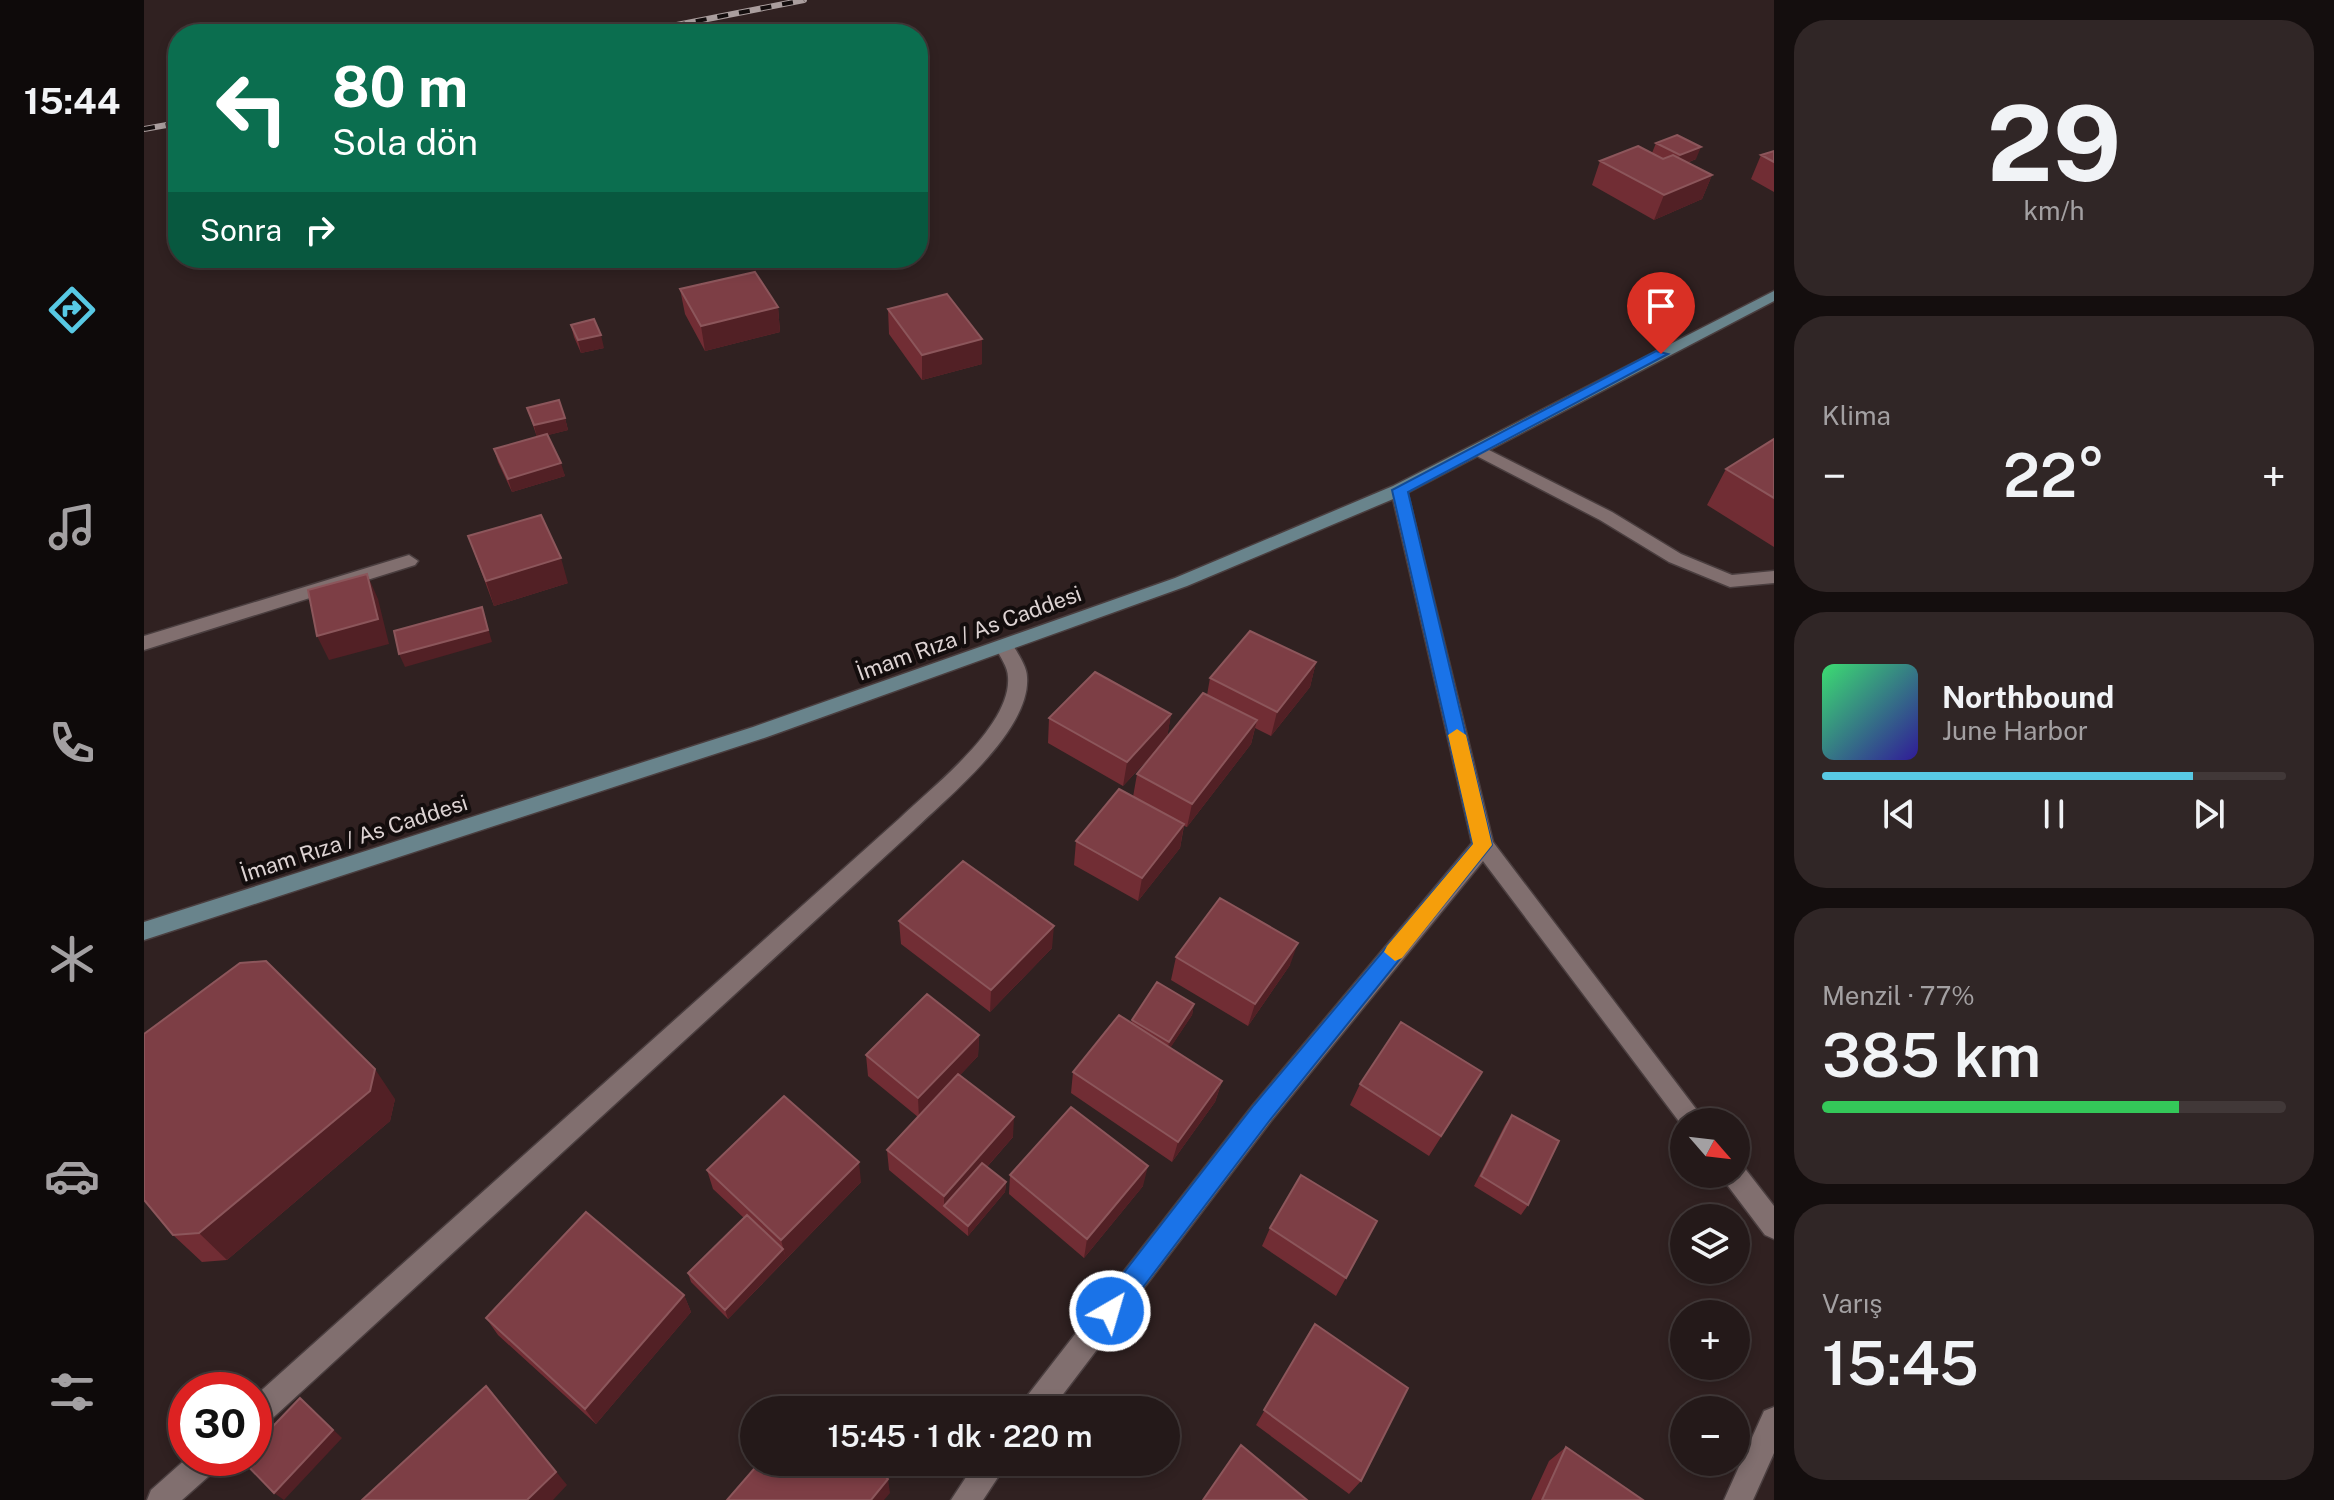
<!DOCTYPE html>
<html lang="tr">
<head>
<meta charset="utf-8">
<style>
	body { margin:0; font-family:"Public Sans",sans-serif; background:#302626; color:#f1f3f6; height:100vh; display:flex; flex-direction:column; font-size:30px; white-space:nowrap }
	* { box-sizing:border-box; margin:0 }
	p { font-size:26px; color:#a3a0a2 }
	.icon { flex:none; width:44px; height:44px; fill:none; stroke:currentColor; stroke-width:2; stroke-linecap:round; stroke-linejoin:round }
	.map { position:relative; flex:1; overflow:hidden }
	.panel { display:flex; flex-direction:column; gap:20px; padding:20px; background:#140e0e; width:560px }
	.panel>* { flex:none }
	.guide { position:absolute; left:24px; top:24px; width:760px; height:244px; border-radius:32px; box-shadow:0 4px 12px #0003,0 0 0 2px #413838; background:#0b6e4f; color:#fff; overflow:hidden }
	.needle { width:52px; rotate:118deg }
	.fabs { position:absolute; left:1526px; top:1108px; display:grid; gap:16px }
	.fabs a { display:grid; place-items:center; width:80px; height:80px; border-radius:50%; background:#241919; box-shadow:0 4px 12px #0003,0 0 0 2px #413838; font-size:40px }
	.speed { position:absolute; left:24px; top:1372px; display:flex; gap:16px; font-size:40px; font-weight:700; text-align:center }
	.speed>* { display:grid; place-content:center; width:104px; height:104px; border-radius:50%; background:#241919; box-shadow:0 4px 12px #0003,0 0 0 2px #413838; line-height:1 }
	.speed .limit { border:12px solid #d22; background:#fff; color:#111 }
	.pin { position:absolute; display:grid; place-items:center; width:68px; height:68px; color:#fff; margin:-82px -34px; border-radius:50% 50% 50% 0; rotate:-45deg; box-shadow:0 0 8px #0007 }
	.pin .icon { rotate:45deg }
	.me { position:absolute; width:88px; margin:-44px; rotate:38deg; stroke-linejoin:round; filter:drop-shadow(0 0 6px #0008) }
	.turn { display:flex; align-items:center; gap:28px; height:168px; padding:0 32px; font-size:36px }
	.turn .icon { width:104px; height:104px; stroke-width:2.5 }
	.turn b { display:block; font-size:56px; line-height:68px }
	.then { display:flex; align-items:center; height:76px; padding:0 32px; background:#0003; gap:16px; font-size:30px }
	.big { font-size:60px; font-weight:600; line-height:1.1 }
	.panel .tile { flex:1; display:flex; flex-direction:column; justify-content:center; gap:12px; min-width:0; padding:0 28px; border-radius:32px; background:#302626 }
	.panel .dial { align-items:center; gap:0 }
	.dial b { font-size:104px; line-height:1 }
	.song { display:flex; align-items:center; gap:24px }
	.cover { width:96px; height:96px; border-radius:12px; background:linear-gradient(135deg,hsl(140 70% 55%),hsl(250 70% 35%)) }
	.played { height:8px; border-radius:4px; background:linear-gradient(90deg,#58c9e4 80%,#413838 80%) }
	.keys { display:flex; justify-content:space-around; direction:ltr }
	.heat { display:flex; justify-content:space-between; align-items:center; font-size:44px; direction:ltr }
	.charge { height:12px; border-radius:6px; background:linear-gradient(90deg,#34c759 77%,#413838 0) }
	.trip { position:absolute; left:596px; top:1396px; width:440px; height:80px; border-radius:40px; background:#241919; box-shadow:0 4px 12px #0003,0 0 0 2px #413838; font-weight:600; line-height:80px; text-align:center }
	main { display:flex; flex:1; min-height:0 }
	.tabs { display:flex; flex-direction:column; width:144px; justify-content:space-around; align-items:center; background:#0e0a0a; color:#a3a0a2 }
	.tabs .icon { width:56px; height:56px }
	.tabs .on { color:#58c9e4 }
	.tabs b { font-size:36px; color:#f1f3f6 }
	.map>svg:first-child { display:block }
</style>
</head>
<body>
<main>
<nav class="tabs">
<b>15:44</b>
<svg class="icon on" aria-label="directions" viewBox="0 0 24 24"><path d="M12 3l9 9-9 9-9-9zM9 14v-3h6M13 9l2 2-2 2"/></svg>
<svg class="icon" aria-label="music" viewBox="0 0 24 24"><path d="M9 18V5l10-2v13"/><circle cx="6" cy="18" r="3"/><circle cx="16" cy="16" r="3"/></svg>
<svg class="icon" aria-label="phone" viewBox="0 0 24 24"><path d="M5 4h4l2 5-3 2q2 4 5 5l2-3 5 2v4C11 20 4 13 5 4z"/></svg>
<svg class="icon" aria-label="climate" viewBox="0 0 24 24"><path d="M12 3v18M4 7l16 10M4 17L20 7"/></svg>
<svg class="icon" aria-label="car" viewBox="0 0 24 24"><path d="M5 17H2v-5l4-1 3-4h7l3 4 3 1v5h-3M9 17h6M6 11h13"/><circle cx="7" cy="17" r="2"/><circle cx="17" cy="17" r="2"/></svg>
<svg class="icon" aria-label="filters" viewBox="0 0 24 24"><path d="M4 7h16M4 17h16"/><circle cx="9" cy="7" r="2"/><circle cx="15" cy="17" r="2"/></svg>
</nav>
<div class="map">
<svg width="1630" height="1500" viewBox="0 0 1630 1500">
	<rect width="100%" height="100%" fill="#302121"/>
	<g fill="none" stroke-linecap="round" stroke-linejoin="round">
		<defs>
			<path id="lane" d="M1333 444 1468 512 1537 554 1588 575 1630 571V583L1586 587 1525 562 1456 520 1327 453 1325 449Z
				M265 555 274 561 271 565 0 650V636Z"/>
			<path id="street" d="M1255 484 1263 490 1349 842 1562 1122H1540V1128L1339 861 1127 1121 907 1410H876L880 1400 1109 1105 1328 843 1247 490Z
				M861 641 868 643C873 653 883 666 883 677 887 730 805 796 770 830L120 1426 110 1430V1397L756 818C788 787 868 726 864 677 864 667 856 657 852 648Z
				M1592 1163 1599 1166 1630 1206V1239L1621 1235 1581 1182 1578 1174H1592Z
				M1630 1407V1453L1609 1500H1580L1620 1411Z
				M43 1458H78L74 1468 38 1500H3L7 1490Z
				M832 1462H864L839 1500H807Z"/>
			<path id="secondary" d="M1630 291V301L1261 494 1043 586 623 737 0 940V922L609 727 1031 578 1249 486Z"/>
		</defs>
		<!-- lane casing -->
		<use href="#lane" stroke="#4a3e3f" stroke-width="3"/>
		<!-- street casing -->
		<use href="#street" stroke="#4a3e3f" stroke-width="3"/>
		<!-- secondary casing -->
		<use href="#secondary" stroke="#4a3e3f" stroke-width="3"/>
		<!-- lane -->
		<use href="#lane" fill="#816f6f" fill-rule="evenodd"/>
		<!-- street -->
		<use href="#street" fill="#816f6f" fill-rule="evenodd"/>
		<!-- secondary -->
		<use href="#secondary" fill="#69848c" fill-rule="evenodd"/>
		<defs>
			<path id="rail" d="M487 34 660 0
				M0 129 34 123"/>
		</defs>
		<!-- rail casing -->
		<use href="#rail" stroke="#aa9e9e" stroke-width="6"/>
		<!-- rail -->
		<use href="#rail" stroke="#130d0d" stroke-width="4" stroke-dasharray="11" stroke-linecap="butt"/>
	</g>
	<!-- wall -->
	<path fill="#712d34" d="M1512 143 1552 159 1543 163 1568 175 1558 199 1510 220 1448 185 1456 161 1508 153Z
		M1630 151V192L1607 179 1617 155Z
		M536 289 634 307 636 332 561 351 541 314Z
		M744 309 838 339V364L778 380 745 334Z
		M427 325 460 348 437 353 430 337Z
		M383 408 421 418 424 430 404 435 421 476 368 492 354 462 350 449 393 437Z
		M1630 439V547L1563 505 1582 469Z
		M324 536 424 583 350 606Z
		M1172 662 1166 687 1127 736 1111 728 1107 744 1043 827 1040 826 1036 848 994 901 930 865 932 841 989 797 993 774 1017 745 979 786 904 743 905 718 1027 714 1023 737 1063 695 1066 678Z
		M755 921 908 948 846 1012 757 944Z
		M1032 957 1146 965 1104 1026 1027 980Z
		M1050 1004 1048 1015 1026 1048 1078 1081 1071 1102 1028 1162 927 1093 929 1072 987 1023 988 1020Z
		M835 1035 834 1056 816 1075 869 1137 843 1167 862 1182 861 1192 824 1236 745 1170 743 1150 774 1117 724 1076 722 1055Z
		M1216 1084 1325 1093 1285 1156 1206 1105Z
		M251 1099 246 1121 83 1260 58 1262 29 1235Z
		M1368 1115 1384 1205 1377 1215 1330 1186 1361 1125Z
		M563 1170 717 1182 584 1319 547 1282 544 1273 600 1218 569 1189Z
		M866 1175 999 1186 940 1258 865 1194Z
		M1233 1221 1192 1296 1118 1246 1126 1228Z
		M540 1295 547 1312 452 1424 354 1335 342 1318Z
		M1171 1324 1217 1481 1205 1494 1112 1425Z
		M1422 1447 1499 1500H1387L1405 1461Z"/>
	<!-- shaded-wall -->
	<path fill="#522025" d="M1557 147 1552 159 1531 167 1536 155Z
		M1568 175 1558 199 1510 220 1520 195Z
		M634 307 636 332 561 351 557 326Z
		M457 335 460 348 437 353 434 340Z
		M838 339V364L778 380V355Z
		M421 418 424 430 393 438 390 425Z
		M417 463 421 476 368 492 364 479Z
		M417 558 424 583 350 606 342 581Z
		M223 574 234 599 245 644 185 660 173 636Z
		M338 607 348 642 261 667 255 654Z
		M1172 662 1166 687 1127 736 1133 712Z
		M1027 714 1023 738 979 786 983 762Z
		M1113 720 1107 744 1043 827 1048 804Z
		M1040 824 1036 848 994 901 998 878Z
		M910 926 908 948 846 1012 847 990Z
		M1154 943 1146 965 1104 1026 1111 1004Z
		M1050 1004 1048 1015 1023 1053 1025 1042Z
		M835 1035 834 1056 775 1119 774 1098Z
		M231 1069 251 1099 246 1121 83 1260 55 1233Z
		M1078 1081 1071 1102 1028 1162 1034 1142Z
		M870 1117 869 1137 805 1210 800 1206V1196Z
		M715 1162 717 1182 642 1259 637 1240Z
		M1004 1166 999 1186 940 1258 943 1239Z
		M862 1182 861 1192 824 1236V1226Z
		M639 1249 642 1259 584 1319 581 1310Z
		M540 1295 547 1312 452 1424 441 1409Z
		M156 1398 198 1438 140 1500 130 1493Z
		M355 1401 423 1485 409 1500H383Z
		M744 1479 746 1493 740 1500H727Z"/>
	<!-- building -->
	<path fill="#7d3e45" stroke="#8c565b" stroke-width="2" d="M1533 135 1557 147 1536 155 1512 143Z
		M1494 146 1519 159 1529 155 1568 175 1520 195 1456 161Z
		M1630 151V162L1617 155Z
		M611 272 634 307 557 326 536 289Z
		M803 294 838 339 778 355 744 309Z
		M450 319 457 335 434 340 427 325Z
		M415 400 421 418 390 425 383 408Z
		M403 434 417 463 364 479 350 449Z
		M1630 439V498L1582 469Z
		M397 515 417 558 342 581 324 536Z
		M223 574 234 619 173 636 164 590Z
		M338 607 344 630 255 654 250 631Z
		M1106 631 1172 662 1133 712 1066 678Z
		M951 672 1027 714 983 762 905 718Z
		M1059 693 1113 720 1048 804 993 774Z
		M975 789 1040 824 998 878 932 841Z
		M819 861 910 926 847 990 755 921Z
		M1076 898 1154 943 1111 1004 1032 957Z
		M122 961 231 1069 226 1091 55 1233 29 1235 0 1200V1034L96 963Z
		M1013 982 1050 1004 1025 1042 988 1020Z
		M783 994 835 1035 774 1098 722 1055Z
		M975 1015 1078 1081 1034 1142 929 1072Z
		M1257 1022 1338 1072 1297 1136 1216 1084Z
		M814 1074 870 1117 800 1196 743 1150Z
		M640 1096 715 1162 637 1240 563 1170Z
		M927 1107 1004 1166 943 1239 866 1175Z
		M1368 1115 1415 1141 1384 1205 1337 1176Z
		M838 1163 862 1182 824 1226 800 1206Z
		M1157 1175 1233 1221 1202 1278 1126 1228Z
		M442 1212 540 1295 441 1409 342 1318Z
		M603 1215 639 1249 581 1310 544 1273Z
		M1171 1324 1264 1388 1217 1481 1120 1410Z
		M342 1386 412 1472 383 1500H218Z
		M156 1398 189 1430 130 1493 97 1459 99 1458H110V1446Z
		M666 1404 672 1410H661Z
		M1097 1445 1163 1500H1059Z
		M1422 1447 1499 1500H1398Z
		M616 1462H726L744 1479 727 1500H583Z"/>
	<!-- route -->
	<path fill="#1a73e8" stroke="#114b97" stroke-width="2" d="M1512 351 1524 354 1264 492 1348 845 1126 1120 975 1319 966 1323 957 1319 954 1311 957 1302 1110 1105 1329 844 1248 490Z"/>
	<!-- slow -->
	<path fill="#f59e0b" d="M1313 729 1322 735 1348 845 1258 958 1251 961 1240 952 1243 946 1329 844 1304 735Z"/>
	<g text-anchor="middle" stroke-width="8" stroke-linejoin="round" paint-order="stroke">
		<!-- street labels -->
		<g font-size="22" fill="#ddd3d3" stroke="#130d0d">
			<text transform="translate(825 633) rotate(-20)" y="8">İmam Rıza / As Caddesi</text>
			<text transform="translate(210 838) rotate(-18)" y="8">İmam Rıza / As Caddesi</text>
		</g>
	</g>
</svg>
<div class="fabs">
<a><svg class="needle" viewBox="-14 -14 28 28"><path d="M0-13l5 13h-10z" fill="#e53935"/><path d="M0 13l5-13h-10z" fill="#a3a0a2"/></svg></a>
<a><svg class="icon" aria-label="layers" viewBox="0 0 24 24"><path d="M12 4l9 5-9 5-9-5zM3 14l9 5 9-5"/></svg></a>
<a>+</a>
<a>−</a>
</div>
<div class="speed"><div class="limit">30</div></div>
<div class="pin" style="left:1517px;top:354px;background:#d93025"><svg class="icon" aria-label="arrive" viewBox="0 0 24 24"><path d="M6 21V4h12l-3 4 3 4H6"/></svg></div>
<svg class="me" style="left:966px;top:1311px" viewBox="-20 -20 40 40"><circle r="17" fill="#1a73e8" stroke="#fff" stroke-width="3"/><path d="M0-11L8 9 0 5-8 9z" fill="#fff"/></svg>
<div class="trip">15:45 · 1 dk · 220 m</div>
<div class="guide">
<div class="turn"><svg class="icon" aria-label="left" viewBox="0 0 24 24"><path d="M17 20v-9H6M10 6l-5 5 5 5"/></svg><div><b>80 m</b>Sola dön</div></div>
<div class="then">Sonra<svg class="icon" aria-label="right" viewBox="0 0 24 24"><path d="M7 20v-9h11M14 6l5 5-5 5"/></svg></div>
</div>
</div>
<section class="panel">
<div class="tile dial"><b>29</b><p>km/h</p></div>
<div class="tile"><p>Klima</p>
<div class="heat"><a>−</a><b class="big">22°</b><a>+</a></div>
</div>
<div class="tile">
<div class="song"><i class="cover"></i><div><b>Northbound</b><p>June Harbor</p></div></div>
<div class="played"></div>
<div class="keys"><svg class="icon" aria-label="previous" viewBox="0 0 24 24"><path d="M18 5L8 12l10 7zM5 5v14"/></svg><svg class="icon" aria-label="pause" viewBox="0 0 24 24"><path d="M8 5v14M16 5v14"/></svg><svg class="icon" aria-label="next" viewBox="0 0 24 24"><path d="M6 5l10 7-10 7zM19 5v14"/></svg></div>
</div>
<div class="tile"><p>Menzil · 77%</p><b class="big">385 km</b><div class="charge"></div></div>
<div class="tile"><p>Varış</p><b class="big">15:45</b></div>
</section>
</main>
</body>
</html>
